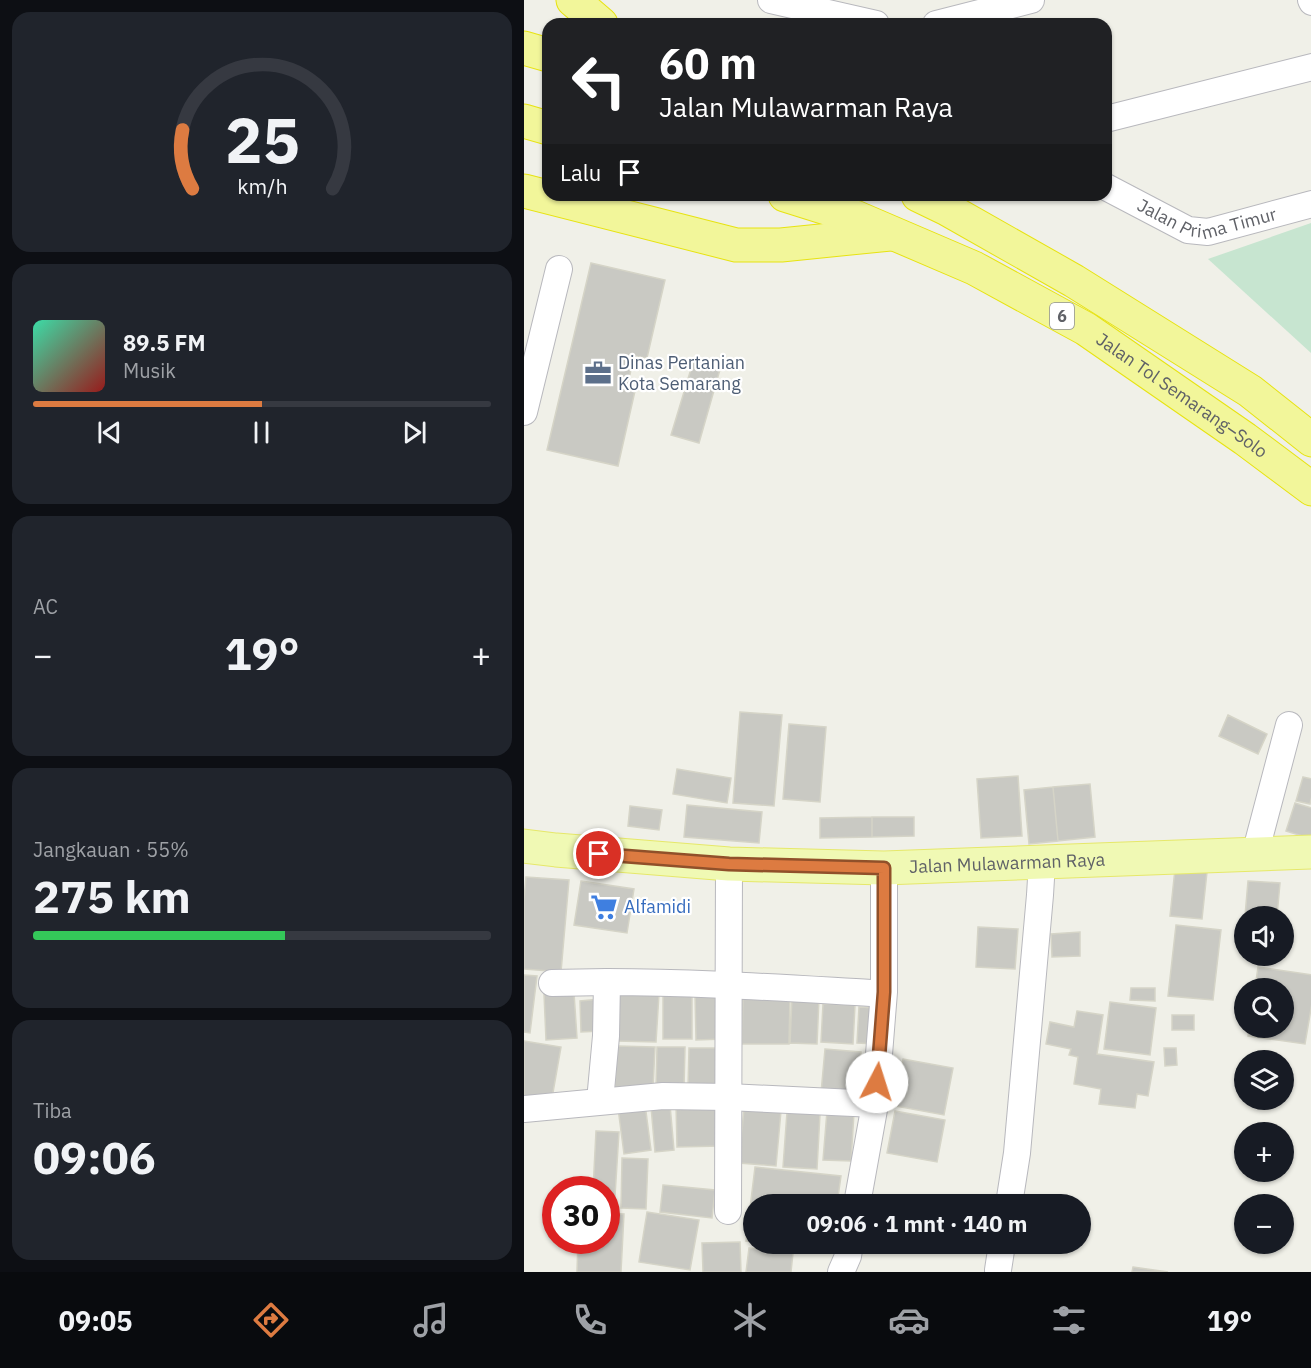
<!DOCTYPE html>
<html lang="id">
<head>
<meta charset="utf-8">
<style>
	body { margin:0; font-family:"IBM Plex Sans",sans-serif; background:#20242c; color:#f1f3f6; height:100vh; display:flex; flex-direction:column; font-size:22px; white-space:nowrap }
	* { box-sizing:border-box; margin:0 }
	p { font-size:20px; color:#9ea1a6 }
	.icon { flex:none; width:33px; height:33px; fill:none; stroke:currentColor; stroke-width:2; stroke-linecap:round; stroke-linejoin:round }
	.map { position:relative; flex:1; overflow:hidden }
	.side { display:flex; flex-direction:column; gap:12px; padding:12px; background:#0d0f14; width:524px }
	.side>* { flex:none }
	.banner { position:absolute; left:18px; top:18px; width:570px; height:183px; border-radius:18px; box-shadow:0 2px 4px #0004; background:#202124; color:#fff; overflow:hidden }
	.controls { position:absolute; left:710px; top:906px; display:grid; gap:12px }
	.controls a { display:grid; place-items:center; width:60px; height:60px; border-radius:50%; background:#171b24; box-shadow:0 2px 4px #0004; font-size:30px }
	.speed { position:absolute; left:18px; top:1176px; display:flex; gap:12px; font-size:30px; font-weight:700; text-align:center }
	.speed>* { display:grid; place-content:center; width:78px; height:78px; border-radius:50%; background:#171b24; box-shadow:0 2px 4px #0004; line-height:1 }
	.speed .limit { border:9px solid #d22; background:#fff; color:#111 }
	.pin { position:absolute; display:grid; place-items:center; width:51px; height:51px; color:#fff; margin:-26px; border:3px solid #fff; border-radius:50%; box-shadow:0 2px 6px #0007 }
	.me { position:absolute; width:66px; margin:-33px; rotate:5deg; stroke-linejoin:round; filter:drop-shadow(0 0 4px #0008) }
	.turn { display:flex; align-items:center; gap:21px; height:126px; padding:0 18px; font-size:27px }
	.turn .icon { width:78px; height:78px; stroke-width:2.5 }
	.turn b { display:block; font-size:42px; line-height:51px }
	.then { display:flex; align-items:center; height:57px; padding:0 18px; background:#0003; gap:12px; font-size:22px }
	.big { font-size:45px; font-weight:800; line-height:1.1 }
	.side .tile { flex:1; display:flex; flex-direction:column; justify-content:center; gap:9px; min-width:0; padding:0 21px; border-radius:18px; background:#20242c }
	.side .dial { align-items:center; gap:0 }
	.dial svg { height:156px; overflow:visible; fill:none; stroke:#363941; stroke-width:7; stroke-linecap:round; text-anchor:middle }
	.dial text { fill:#f1f3f6; stroke:none }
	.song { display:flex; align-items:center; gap:18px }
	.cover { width:72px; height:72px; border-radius:9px; background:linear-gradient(135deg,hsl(160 70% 55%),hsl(0 70% 35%)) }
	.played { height:6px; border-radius:3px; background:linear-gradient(90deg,#dd7b41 50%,#363941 50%) }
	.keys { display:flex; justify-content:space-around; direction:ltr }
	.heat { display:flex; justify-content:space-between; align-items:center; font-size:33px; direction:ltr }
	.charge { height:9px; border-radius:4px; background:linear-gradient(90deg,#34c759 55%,#363941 0) }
	.trip { position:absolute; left:219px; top:1194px; width:348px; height:60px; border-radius:30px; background:#171b24; box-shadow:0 2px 4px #0004; font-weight:800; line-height:60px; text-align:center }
	.dock { display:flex; height:96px; justify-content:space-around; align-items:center; background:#090b0e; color:#9ea1a6 }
	.dock .icon { width:42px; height:42px }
	.dock .active { color:#dd7b41 }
	.dock b { font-size:27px; color:#f1f3f6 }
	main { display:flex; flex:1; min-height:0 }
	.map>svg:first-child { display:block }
</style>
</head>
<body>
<main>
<section class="side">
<div class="tile dial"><svg viewBox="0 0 100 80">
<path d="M14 69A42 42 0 1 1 86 69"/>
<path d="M14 69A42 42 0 0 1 9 39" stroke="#dd7b41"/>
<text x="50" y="56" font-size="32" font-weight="700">25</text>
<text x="50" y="72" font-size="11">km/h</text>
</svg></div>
<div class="tile">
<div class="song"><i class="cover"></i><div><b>89.5 FM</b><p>Musik</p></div></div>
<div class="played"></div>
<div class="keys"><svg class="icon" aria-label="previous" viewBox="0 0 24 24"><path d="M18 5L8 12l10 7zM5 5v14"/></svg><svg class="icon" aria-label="pause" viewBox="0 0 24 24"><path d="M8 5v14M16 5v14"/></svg><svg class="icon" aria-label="next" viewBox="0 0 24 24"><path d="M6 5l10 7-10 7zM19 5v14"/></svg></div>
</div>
<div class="tile"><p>AC</p>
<div class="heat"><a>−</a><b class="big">19°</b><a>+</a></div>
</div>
<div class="tile"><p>Jangkauan · 55%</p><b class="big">275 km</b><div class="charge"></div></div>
<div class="tile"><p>Tiba</p><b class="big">09:06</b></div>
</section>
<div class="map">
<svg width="788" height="1272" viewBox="0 0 788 1272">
	<rect width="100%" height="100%" fill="#f0f0e8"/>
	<!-- green -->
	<path fill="#c7e5d0" d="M787 223H788L787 353 684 259Z"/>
	<!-- building -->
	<path fill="#c9c9c3" stroke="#d5d4c7" stroke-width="1.5" d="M67 263 141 280 123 358 110 356 103 388 111 391 94 466 23 450Z
		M170 359 197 366 175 443 147 435Z
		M216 712 258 715 250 806 209 803Z
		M704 715 743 734 734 754 695 736Z
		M265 724 302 727 296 802 259 799Z
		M153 769 207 778 203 803 149 794Z
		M494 776 498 836 457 838 453 779Z
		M779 777 788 779V796L786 804 772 801Z
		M566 784 571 837 534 841 529 787Z
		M529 787 534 841 505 844 500 790Z
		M771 803 788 808V839L762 831Z
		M163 805 238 812 235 843 160 837Z
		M106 806 138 810 135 830 104 826Z
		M348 817H390V836L348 837Z
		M348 817V837L296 838V818Z
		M651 869 683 872 678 919 646 916Z
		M2 877 45 880 37 972 0 969V899Z
		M57 881 110 889 103 933 50 925Z
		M724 881 756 883 753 916H721Z
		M652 925 697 930 689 1000 644 996Z
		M454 927 494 929 491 969 452 967Z
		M556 932V956L528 957 527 934Z
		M734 967 788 975V1003L781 1044 724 1036 725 1028H759V988H731Z
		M0 975 13 976 6 1033 0 1032Z
		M607 988H631V1001L606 1000Z
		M95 992 135 994 132 1042 93 1041Z
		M50 993 53 1038 22 1040 20 994Z
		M197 993 199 1039 172 1040 171 994Z
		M139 994H168V1039H139Z
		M219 994 266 996 265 1044H218Z
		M268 997 295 998 293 1044 266 1043Z
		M76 999 78 1031 57 1032 56 1001Z
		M586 1002 632 1008 626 1055 580 1049Z
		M299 1004 331 1005 329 1044 297 1042Z
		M335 1007 354 1008 352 1044 333 1043Z
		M553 1011 579 1015 573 1054 630 1062 624 1096 613 1094 611 1108 575 1104 577 1089 550 1084 554 1057 545 1055 547 1049 522 1044 526 1022 550 1027Z
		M648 1015H670V1030H648Z
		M0 1041 37 1047 27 1104 0 1100Z
		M93 1046 131 1047 129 1089 91 1087Z
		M133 1047H161L160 1088H132Z
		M165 1048H195V1088H164Z
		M640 1048H652L653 1065 641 1066Z
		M301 1049 337 1052 333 1096 297 1093Z
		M379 1059 429 1068 420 1115 371 1106Z
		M197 1103V1146L153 1147 152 1104Z
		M121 1104 127 1150 100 1154 94 1108Z
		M146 1105 150 1150 131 1152 127 1107Z
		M220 1108 257 1111 252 1166 215 1163Z
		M303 1111 330 1113 327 1161 299 1160Z
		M371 1111 421 1120 413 1162 363 1153Z
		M263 1112 296 1114 293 1169 259 1167Z
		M72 1131 95 1132 90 1212H82V1190H69Z
		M98 1158 124 1159 122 1209 97 1208Z
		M231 1167 317 1176 313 1204H230V1242L222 1241Z
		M139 1185 191 1190 188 1218 136 1212Z
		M123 1212 175 1220 166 1270 115 1262Z
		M82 1213 100 1214 97 1272H53L54 1240H82Z
		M216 1242 217 1272H179L178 1243Z
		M242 1244H309L308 1251Z
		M225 1248 269 1253 267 1272H222Z
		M609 1267 644 1272H608Z"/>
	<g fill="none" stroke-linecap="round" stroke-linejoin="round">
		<defs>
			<g id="minor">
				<path d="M247 0 352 24"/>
				<path d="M787 0 788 2"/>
				<path d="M412 24 507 0"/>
				<path d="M582 119 788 67"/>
				<path id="s1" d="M582 187 664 230 684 232 788 204"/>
				<path d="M0 412 35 269"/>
				<path d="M731 854 765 725"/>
				<path d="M28 983 83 982"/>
				<path d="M76 1101 82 1036 83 982C171 982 259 988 347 993"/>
				<path d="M0 1109 139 1096 204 1097 351 1104"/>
				<path d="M333 1204 351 1104 360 992V868"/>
				<path d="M485 1204 493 1153 516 895 518 862"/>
				<path d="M204 1211 205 864"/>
				<path d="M474 1270 478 1244"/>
				<path d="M317 1272 324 1256 326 1244"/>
			</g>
			<g id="major">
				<path id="s2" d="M0 846 32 850 205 864 360 868 788 852"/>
			</g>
			<g id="highway">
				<path d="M49 0 77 24"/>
				<path d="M0 48 24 55"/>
				<path d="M0 121 24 128"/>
				<path d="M0 191 212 245H257L366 234"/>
				<path id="s3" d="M261 195 331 217 450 268 562 329 721 439 788 489"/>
				<path d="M394 195 423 209 550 281 726 391 788 440"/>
			</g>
		</defs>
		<!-- minor casing -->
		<use href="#minor" stroke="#b8b8bd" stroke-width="28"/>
		<!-- major casing -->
		<use href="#major" stroke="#e6e86a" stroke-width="35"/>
		<!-- highway casing -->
		<use href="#highway" stroke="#e7e311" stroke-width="35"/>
		<!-- minor -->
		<use href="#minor" stroke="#fff" stroke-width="26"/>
		<!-- major -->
		<use href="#major" stroke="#f0f9b4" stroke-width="33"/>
		<!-- highway -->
		<use href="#highway" stroke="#f2f69a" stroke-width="33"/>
	</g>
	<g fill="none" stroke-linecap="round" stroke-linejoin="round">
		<defs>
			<path id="route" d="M75 854 205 864 360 868V992L353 1082"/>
		</defs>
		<!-- route casing -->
		<use href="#route" stroke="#90502a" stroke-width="15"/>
		<!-- route -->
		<use href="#route" stroke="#dd7b41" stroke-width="10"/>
	</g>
	<!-- icons -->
	<defs>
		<symbol id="office-bare" viewBox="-9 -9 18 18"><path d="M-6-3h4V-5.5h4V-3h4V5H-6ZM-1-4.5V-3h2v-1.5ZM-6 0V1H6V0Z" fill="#5c6f8a" stroke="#fff" stroke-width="2.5" paint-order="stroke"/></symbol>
		<symbol id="supermarket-bare" viewBox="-9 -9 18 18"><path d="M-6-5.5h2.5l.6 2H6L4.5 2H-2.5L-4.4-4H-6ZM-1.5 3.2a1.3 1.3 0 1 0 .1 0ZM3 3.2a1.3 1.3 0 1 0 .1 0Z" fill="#3f7fe0" stroke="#fff" stroke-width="2.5" paint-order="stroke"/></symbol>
	</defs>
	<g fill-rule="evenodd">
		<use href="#office-bare" x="55" y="354" width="38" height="38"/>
		<use href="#supermarket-bare" x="61" y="888" width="38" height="38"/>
	</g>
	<g text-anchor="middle" stroke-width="4.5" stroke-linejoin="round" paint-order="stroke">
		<!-- shield labels -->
		<rect fill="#fff" stroke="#8f9095" stroke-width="1.5" x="526" y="303" width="24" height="26" rx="4.5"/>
		<g font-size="16" font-weight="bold" fill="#5f6167">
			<text x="538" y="322">6</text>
		</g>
		<!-- street labels -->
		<g font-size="18" fill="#5f6167" stroke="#fff">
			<text dy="6" stroke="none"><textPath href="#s1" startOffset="110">Jalan Prima Timur</textPath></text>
			<text dy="6" stroke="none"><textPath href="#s3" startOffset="447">Jalan Tol Semarang–Solo</textPath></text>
			<text dy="6" stroke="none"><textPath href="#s2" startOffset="484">Jalan Mulawarman Raya</textPath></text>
		</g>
		<!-- service labels -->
		<g font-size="18" fill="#4e5e75" stroke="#fff" text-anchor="start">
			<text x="94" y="369">Dinas Pertanian<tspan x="94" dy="21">Kota Semarang</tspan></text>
		</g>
		<!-- shop labels -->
		<g font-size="18" fill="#366cbe" stroke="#fff" text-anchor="start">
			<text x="100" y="913">Alfamidi</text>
		</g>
	</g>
</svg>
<div class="controls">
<a><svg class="icon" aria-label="sound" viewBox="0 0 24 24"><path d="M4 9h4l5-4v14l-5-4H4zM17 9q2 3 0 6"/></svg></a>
<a><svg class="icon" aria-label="search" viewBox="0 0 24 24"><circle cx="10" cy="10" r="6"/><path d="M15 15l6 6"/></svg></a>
<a><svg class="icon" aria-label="layers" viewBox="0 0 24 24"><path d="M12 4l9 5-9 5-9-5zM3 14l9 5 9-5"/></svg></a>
<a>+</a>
<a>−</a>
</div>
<div class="speed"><div class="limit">30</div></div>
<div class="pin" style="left:75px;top:854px;background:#d93025"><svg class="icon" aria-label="arrive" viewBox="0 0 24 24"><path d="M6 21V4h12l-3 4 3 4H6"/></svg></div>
<svg class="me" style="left:353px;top:1082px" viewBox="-20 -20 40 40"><circle r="19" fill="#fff"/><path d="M0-13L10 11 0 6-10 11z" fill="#dd7b41"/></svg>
<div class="trip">09:06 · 1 mnt · 140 m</div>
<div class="banner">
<div class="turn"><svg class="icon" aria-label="left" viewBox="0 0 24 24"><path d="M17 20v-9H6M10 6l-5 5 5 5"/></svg><div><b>60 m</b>Jalan Mulawarman Raya</div></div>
<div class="then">Lalu<svg class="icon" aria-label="arrive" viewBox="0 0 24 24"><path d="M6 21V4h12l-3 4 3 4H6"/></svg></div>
</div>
</div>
</main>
<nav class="dock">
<b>09:05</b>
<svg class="icon active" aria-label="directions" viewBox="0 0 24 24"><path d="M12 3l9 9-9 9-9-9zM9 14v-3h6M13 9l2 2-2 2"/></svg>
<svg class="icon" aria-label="music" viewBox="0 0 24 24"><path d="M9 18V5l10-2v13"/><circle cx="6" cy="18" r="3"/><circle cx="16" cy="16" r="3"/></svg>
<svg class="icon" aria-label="phone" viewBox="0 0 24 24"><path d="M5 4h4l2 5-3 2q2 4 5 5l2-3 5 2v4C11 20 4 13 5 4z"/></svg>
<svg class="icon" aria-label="climate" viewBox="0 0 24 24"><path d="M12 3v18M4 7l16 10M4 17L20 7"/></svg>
<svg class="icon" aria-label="car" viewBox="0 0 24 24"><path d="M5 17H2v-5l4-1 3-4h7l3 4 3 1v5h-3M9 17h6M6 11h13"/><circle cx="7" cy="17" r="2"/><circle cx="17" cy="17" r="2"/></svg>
<svg class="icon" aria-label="filters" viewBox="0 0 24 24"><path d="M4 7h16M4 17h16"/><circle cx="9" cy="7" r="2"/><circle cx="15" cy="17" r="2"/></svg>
<b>19°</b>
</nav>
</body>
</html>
